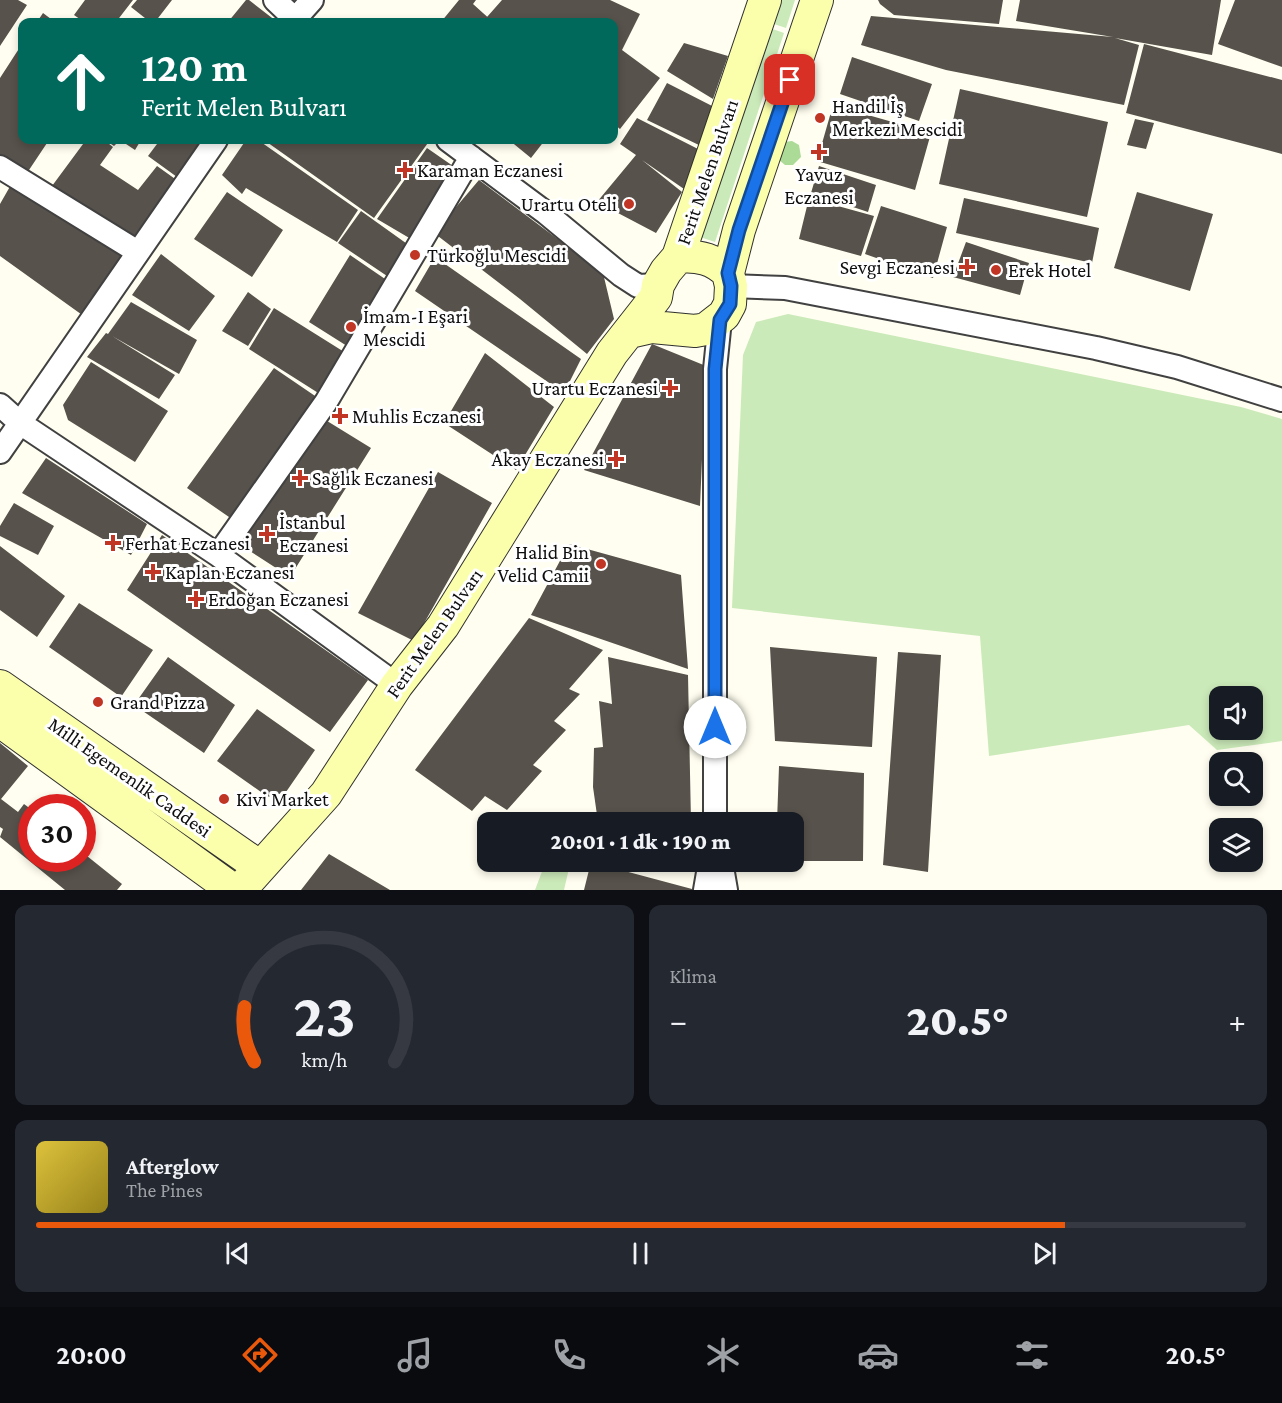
<!DOCTYPE html>
<html lang="tr">
<head>
<meta charset="utf-8">
<style>
	body { margin:0; font-family:"Crimson Pro",serif; background:#242831; color:#f1f3f6; height:100vh; display:flex; flex-direction:column; font-size:22px; white-space:nowrap }
	* { box-sizing:border-box; margin:0 }
	p { font-size:20px; color:#9ea1a6 }
	.icon { flex:none; width:33px; height:33px; fill:none; stroke:currentColor; stroke-width:2; stroke-linecap:round; stroke-linejoin:round }
	.map { position:relative; height:890px; overflow:hidden }
	.details { display:flex; flex-direction:column; gap:15px; padding:15px; background:#0d0f14; flex:1 }
	.details>* { flex:none }
	.guide { position:absolute; left:18px; top:18px; width:600px; height:126px; border-radius:12px; box-shadow:0 3px 9px #0003; background:#00695c; color:#fff; overflow:hidden }
	.tools { position:absolute; left:1209px; top:686px; display:grid; gap:12px }
	.tools a { display:grid; place-items:center; width:54px; height:54px; border-radius:12px; background:#171b24; box-shadow:0 3px 9px #0003; font-size:30px }
	.speed { position:absolute; left:18px; top:794px; display:flex; gap:12px; font-size:30px; font-weight:700; text-align:center }
	.speed>* { display:grid; place-content:center; width:78px; height:78px; border-radius:50%; background:#171b24; box-shadow:0 3px 9px #0003; line-height:1 }
	.speed .limit { border:9px solid #d22; background:#fff; color:#111 }
	.pin { position:absolute; display:grid; place-items:center; width:51px; height:51px; color:#fff; margin:-26px; border-radius:12px; box-shadow:0 3px 9px #0006 }
	.me { position:absolute; width:66px; margin:-33px; rotate:0deg; stroke-linejoin:round; filter:drop-shadow(0 0 4px #0008) }
	.turn { display:flex; align-items:center; gap:21px; height:126px; padding:0 24px; font-size:27px }
	.turn .icon { width:78px; height:78px; stroke-width:2.5 }
	.turn b { display:block; font-size:42px; line-height:51px }
	.big { font-size:45px; font-weight:800; line-height:1.1 }
	.details .widget { flex:1; display:flex; flex-direction:column; justify-content:center; gap:9px; min-width:0; padding:0 21px; border-radius:12px; background:#242831 }
	.details .dial { align-items:center; gap:0 }
	.dial svg { height:156px; overflow:visible; fill:none; stroke:#363941; stroke-width:7; stroke-linecap:round; text-anchor:middle }
	.dial text { fill:#f1f3f6; stroke:none }
	.song { display:flex; align-items:center; gap:18px }
	.cover { width:72px; height:72px; border-radius:9px; background:linear-gradient(135deg,hsl(50 70% 55%),hsl(50 70% 35%)) }
	.played { height:6px; border-radius:3px; background:linear-gradient(90deg,#ea580c 85%,#363941 85%) }
	.keys { display:flex; justify-content:space-around; direction:ltr }
	.heat { display:flex; justify-content:space-between; align-items:center; font-size:33px; direction:ltr }
	.details .tiles { flex:1; display:grid; gap:15px; grid-template-columns:1fr 1fr }
	.widget:last-child { grid-column:span 2 }
	.trip { position:absolute; left:477px; top:812px; width:327px; height:60px; border-radius:12px; background:#171b24; box-shadow:0 3px 9px #0003; font-weight:800; line-height:60px; text-align:center }
	.tab-bar { display:flex; height:96px; justify-content:space-around; align-items:center; background:#090b0e; color:#9ea1a6 }
	.tab-bar .icon { width:42px; height:42px }
	.tab-bar .active { color:#ea580c }
	.tab-bar b { font-size:27px; color:#f1f3f6 }
	.map>svg:first-child { display:block }
</style>
</head>
<body>
<div class="map">
<svg width="1282" height="890" viewBox="0 0 1282 890">
	<rect width="100%" height="100%" fill="#fffef0"/>
	<!-- green -->
	<path fill="#cbeab9" fill-rule="evenodd" d="M776 0H795L786 28 768 22Z
		M764 26 784 33 715 242 694 235Z
		M788 314 1241 407 1282 419V741L1217 750 1189 725 989 756 980 636 732 608 743 355 756 322ZM1220 696H1252V729H1220Z
		M546 861 570 864 564 890H535Z"/>
	<!-- forest -->
	<path fill="#acdb98" d="M792 141 799 145 801 157 793 165H785L779 160 784 142Z"/>
	<!-- building -->
	<path fill="#57524b" d="M0 0H18L27 5 0 46Z
		M85 0H133L116 22H84L74 15Z
		M137 0H172L155 22H150L131 7Z
		M246 0H249L276 21 274 22H228Z
		M459 0H476L473 4 493 22H441Z
		M502 0H610L640 14 622 50 660 78 620 129 614 124V22H494L487 17Z
		M878 0H1003L999 24 894 15 880 4Z
		M1020 0H1221L1212 55 1115 38 1139 45 1124 105 946 70 861 45 871 16 1113 37 1016 21Z
		M1235 0H1282V67L1218 44Z
		M43 13 55 22H37Z
		M684 43 728 56 713 99 667 71Z
		M22 44V140H49L27 173 0 156V78Z
		M1144 44 1282 80V154L1126 113Z
		M852 57 932 84 919 121 840 94Z
		M667 83 718 109 703 147 647 120Z
		M960 89 1108 122 1087 217 939 184Z
		M833 105 931 133 915 190 817 161Z
		M637 118 698 149 684 189 642 160 682 192 656 233 597 202 636 155 620 144Z
		M1135 119 1154 123 1146 149 1127 145Z
		M86 140H104L113 147 100 165 138 190 157 166 178 181 139 240 52 186Z
		M105 140H141L135 150 120 140 114 146Z
		M160 140H203L177 177 148 156Z
		M246 140H258L358 210 337 242 246 188 242 194 222 175Z
		M264 140H430L374 218Z
		M509 140H545L531 158Z
		M427 148 453 166 411 239 377 219Z
		M819 166 876 185 868 212 811 193Z
		M479 180 603 273 614 319 587 354 520 299 434 233Z
		M12 183 127 256 85 317 0 256V204Z
		M227 192 283 230 252 277 194 239Z
		M1137 192 1213 214 1190 291 1114 268Z
		M809 198 874 216 861 256 799 239Z
		M964 198 1099 228 1092 263 956 233Z
		M881 206 947 227 933 278 865 254Z
		M361 211 410 246 390 278 338 243Z
		M966 242 1029 263 1020 295 953 277Z
		M161 254 215 296 189 331 132 295Z
		M350 255 388 281 347 346 309 322Z
		M435 257 581 359 564 393 415 291Z
		M248 292 271 309 248 346 222 331Z
		M131 302 197 340 179 374 112 336 175 375 159 399 87 357 106 333 108 334Z
		M274 308 349 355 323 396 249 349Z
		M652 344 706 366 700 506 584 470Z
		M485 353 554 407 516 470 444 423Z
		M91 362 168 411 135 462 68 420 63 405Z
		M274 368 321 400 240 516 229 517 187 488Z
		M319 416 371 448 290 577 242 546 236 536Z
		M46 458 147 524 131 555 22 493Z
		M438 472 492 503 414 641 358 613Z
		M14 503 54 526 38 555 0 536V526Z
		M162 535 368 680 330 732 127 590Z
		M569 544 681 575 688 669 531 615Z
		M0 546 65 596 37 637 0 610Z
		M79 603 153 650 121 697 49 647Z
		M529 618 603 650 569 689 580 694 554 721 566 730 533 765 542 771 507 810 485 796 472 811 415 770Z
		M770 647 877 657 872 747 775 741Z
		M898 652 941 655 928 872 883 865Z
		M168 657 235 705 204 753 134 705Z
		M608 657 688 675 691 822H598L593 787 594 748 603 747 599 701 612 704Z
		M257 709 315 750 286 792 268 797 217 761Z
		M0 743 28 766 1 799 18 812 24 804 32 810V858H82V852L122 884 117 890H65L0 837 3 829 0 827Z
		M779 766 864 773 863 861H794V822H777Z
		M329 854 390 890H301Z
		M591 862 692 889V890H584Z"/>
	<g fill="none" stroke-linecap="round" stroke-linejoin="round">
		<defs>
			<path id="street" d="M275 0 295 19
				M296 22 295 19 312 0
				M448 140 546 213 621 275 638 286 658 285
				M0 167 138 252
				M731 286 785 288 1096 348 1177 367 1282 400
				M0 405 20 423 218 555 397 685
				M0 452 216 140
				M218 555 326 402 471 157
				M715 822V369L720 320
				M721 861 726 890
				M705 890 710 861"/>
			<path id="secondary" d="M678 257C698 255 714 259 728 273
				M630 332 652 327 695 331 706 329 724 315 730 304 731 286 728 273 739 230 817 0
				M0 686 260 867
				M0 721 233 890
				M240 890 326 794 397 685 443 626 612 353 656 297 658 285 666 271 678 257 765 0"/>
		</defs>
		<!-- street casing -->
		<use href="#street" stroke="#414141" stroke-width="26"/>
		<!-- secondary casing -->
		<use href="#secondary" stroke="#303030" stroke-width="34"/>
		<!-- street -->
		<use href="#street" stroke="#fff" stroke-width="22"/>
		<!-- secondary -->
		<use href="#secondary" stroke="#fbffab" stroke-width="32"/>
	</g>
	<g fill="none" stroke-linecap="round" stroke-linejoin="round">
		<defs>
			<path id="route" d="M715 727V369L720 320 730 304 731 286 728 273 739 230 790 80"/>
		</defs>
		<!-- route casing -->
		<use href="#route" stroke="#114b97" stroke-width="15"/>
		<!-- route -->
		<use href="#route" stroke="#1a73e8" stroke-width="10"/>
	</g>
	<!-- markers -->
	<g fill="#c13524" stroke="#fff" stroke-width="2">
		<circle cx="820" cy="118" r="6"/>
		<path d="M816 143h6v6h6v6h-6v6h-6v-6h-6v-6h6z"/>
		<path d="M402 161h6v6h6v6h-6v6h-6v-6h-6v-6h6z"/>
		<circle cx="629" cy="204" r="6"/>
		<circle cx="415" cy="255" r="6"/>
		<path d="M964 258h6v6h6v6h-6v6h-6v-6h-6v-6h6z"/>
		<circle cx="996" cy="270" r="6"/>
		<circle cx="351" cy="327" r="6"/>
		<path d="M667 379h6v6h6v6h-6v6h-6v-6h-6v-6h6z"/>
		<path d="M337 407h6v6h6v6h-6v6h-6v-6h-6v-6h6z"/>
		<path d="M613 450h6v6h6v6h-6v6h-6v-6h-6v-6h6z"/>
		<path d="M297 469h6v6h6v6h-6v6h-6v-6h-6v-6h6z"/>
		<path d="M264 525h6v6h6v6h-6v6h-6v-6h-6v-6h6z"/>
		<path d="M110 534h6v6h6v6h-6v6h-6v-6h-6v-6h6z"/>
		<circle cx="601" cy="564" r="6"/>
		<path d="M150 563h6v6h6v6h-6v6h-6v-6h-6v-6h6z"/>
		<path d="M193 590h6v6h6v6h-6v6h-6v-6h-6v-6h6z"/>
		<circle cx="98" cy="702" r="6"/>
		<circle cx="224" cy="799" r="6"/>
	</g>
	<g text-anchor="middle" stroke-width="6" stroke-linejoin="round" paint-order="stroke">
		<!-- poi labels -->
		<g font-size="20" fill="#0e0e0e" stroke="#fff" text-anchor="start">
			<text x="832" y="113">Handil İş<tspan x="832" dy="23">Merkezi Mescidi</tspan></text>
			<text x="417" y="177">Karaman Eczanesi</text>
			<text x="819" y="181" text-anchor="middle">Yavuz<tspan x="819" dy="23">Eczanesi</tspan></text>
			<text x="617" y="211" text-anchor="end">Urartu Oteli</text>
			<text x="427" y="262">Türkoğlu Mescidi</text>
			<text x="955" y="274" text-anchor="end">Sevgi Eczanesi</text>
			<text x="1008" y="277">Erek Hotel</text>
			<text x="363" y="323">İmam-I Eşari<tspan x="363" dy="23">Mescidi</tspan></text>
			<text x="658" y="395" text-anchor="end">Urartu Eczanesi</text>
			<text x="352" y="423">Muhlis Eczanesi</text>
			<text x="604" y="466" text-anchor="end">Akay Eczanesi</text>
			<text x="312" y="485">Sağlık Eczanesi</text>
			<text x="279" y="529">İstanbul<tspan x="279" dy="23">Eczanesi</tspan></text>
			<text x="125" y="550">Ferhat Eczanesi</text>
			<text x="589" y="559" text-anchor="end">Halid Bin<tspan x="589" dy="23">Velid Camii</tspan></text>
			<text x="165" y="579">Kaplan Eczanesi</text>
			<text x="208" y="606">Erdoğan Eczanesi</text>
			<text x="110" y="709">Grand Pizza</text>
			<text x="236" y="806">Kivi Market</text>
		</g>
		<!-- street labels -->
		<g font-size="20" fill="#0e0e0e" stroke="#fff">
			<text transform="translate(707 172) rotate(-71)" y="7">Ferit Melen Bulvarı</text>
			<text transform="translate(434 633) rotate(-55)" y="7">Ferit Melen Bulvarı</text>
			<text transform="translate(130 777) rotate(35)" y="7">Milli Egemenlik Caddesi</text>
		</g>
	</g>
</svg>
<div class="tools">
<a><svg class="icon" aria-label="sound" viewBox="0 0 24 24"><path d="M4 9h4l5-4v14l-5-4H4zM17 9q2 3 0 6"/></svg></a>
<a><svg class="icon" aria-label="search" viewBox="0 0 24 24"><circle cx="10" cy="10" r="6"/><path d="M15 15l6 6"/></svg></a>
<a><svg class="icon" aria-label="layers" viewBox="0 0 24 24"><path d="M12 4l9 5-9 5-9-5zM3 14l9 5 9-5"/></svg></a>
</div>
<div class="speed"><div class="limit">30</div></div>
<div class="pin" style="left:790px;top:80px;background:#d93025"><svg class="icon" aria-label="arrive" viewBox="0 0 24 24"><path d="M6 21V4h12l-3 4 3 4H6"/></svg></div>
<svg class="me" style="left:715px;top:727px" viewBox="-20 -20 40 40"><circle r="19" fill="#fff"/><path d="M0-13L10 11 0 6-10 11z" fill="#1a73e8"/></svg>
<div class="trip">20:01 · 1 dk · 190 m</div>
<div class="guide">
<div class="turn"><svg class="icon" aria-label="ahead" viewBox="0 0 24 24"><path d="M12 20V5M6 11l6-6 6 6"/></svg><div><b>120 m</b>Ferit Melen Bulvarı</div></div>
</div>
</div>
<section class="details">
<div class="tiles">
<div class="widget dial"><svg viewBox="0 0 100 80">
<path d="M14 69A42 42 0 1 1 86 69"/>
<path d="M14 69A42 42 0 0 1 9 41" stroke="#ea580c"/>
<text x="50" y="56" font-size="32" font-weight="700">23</text>
<text x="50" y="72" font-size="11">km/h</text>
</svg></div>
<div class="widget"><p>Klima</p>
<div class="heat"><a>−</a><b class="big">20.5°</b><a>+</a></div>
</div>
<div class="widget">
<div class="song"><i class="cover"></i><div><b>Afterglow</b><p>The Pines</p></div></div>
<div class="played"></div>
<div class="keys"><svg class="icon" aria-label="previous" viewBox="0 0 24 24"><path d="M18 5L8 12l10 7zM5 5v14"/></svg><svg class="icon" aria-label="pause" viewBox="0 0 24 24"><path d="M8 5v14M16 5v14"/></svg><svg class="icon" aria-label="next" viewBox="0 0 24 24"><path d="M6 5l10 7-10 7zM19 5v14"/></svg></div>
</div>
</div>
</section>
<nav class="tab-bar">
<b>20:00</b>
<svg class="icon active" aria-label="directions" viewBox="0 0 24 24"><path d="M12 3l9 9-9 9-9-9zM9 14v-3h6M13 9l2 2-2 2"/></svg>
<svg class="icon" aria-label="music" viewBox="0 0 24 24"><path d="M9 18V5l10-2v13"/><circle cx="6" cy="18" r="3"/><circle cx="16" cy="16" r="3"/></svg>
<svg class="icon" aria-label="phone" viewBox="0 0 24 24"><path d="M5 4h4l2 5-3 2q2 4 5 5l2-3 5 2v4C11 20 4 13 5 4z"/></svg>
<svg class="icon" aria-label="climate" viewBox="0 0 24 24"><path d="M12 3v18M4 7l16 10M4 17L20 7"/></svg>
<svg class="icon" aria-label="car" viewBox="0 0 24 24"><path d="M5 17H2v-5l4-1 3-4h7l3 4 3 1v5h-3M9 17h6M6 11h13"/><circle cx="7" cy="17" r="2"/><circle cx="17" cy="17" r="2"/></svg>
<svg class="icon" aria-label="filters" viewBox="0 0 24 24"><path d="M4 7h16M4 17h16"/><circle cx="9" cy="7" r="2"/><circle cx="15" cy="17" r="2"/></svg>
<b>20.5°</b>
</nav>
</body>
</html>
